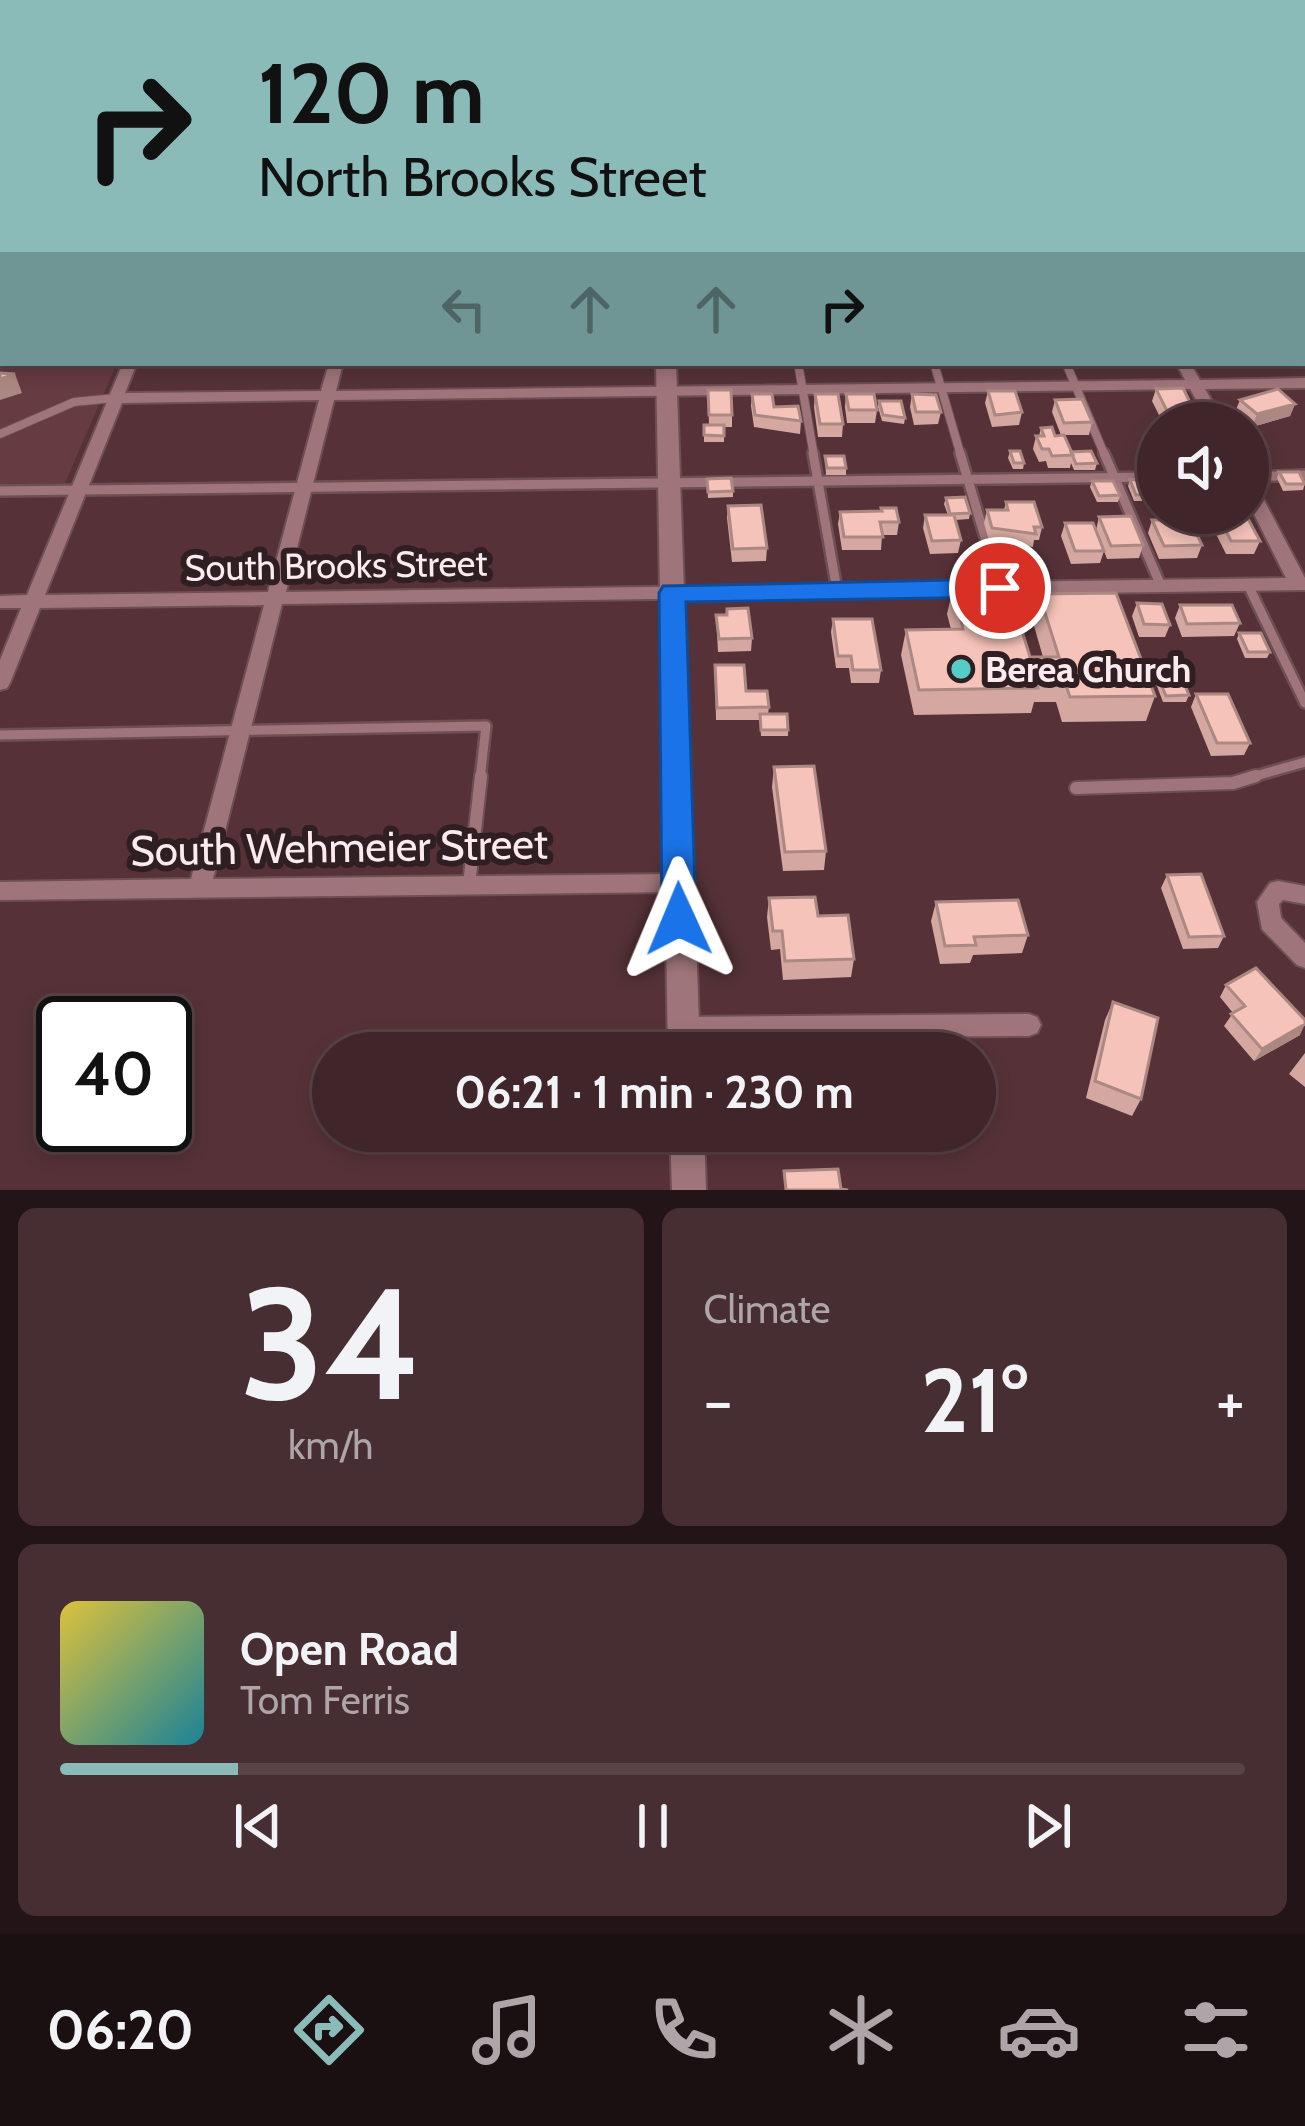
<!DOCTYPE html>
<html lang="en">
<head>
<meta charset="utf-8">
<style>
	body { margin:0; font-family:Cabin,sans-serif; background:#472e32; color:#f1f3f6; height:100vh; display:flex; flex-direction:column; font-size:45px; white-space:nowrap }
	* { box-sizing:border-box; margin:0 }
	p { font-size:39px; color:#aea5a8 }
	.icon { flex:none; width:66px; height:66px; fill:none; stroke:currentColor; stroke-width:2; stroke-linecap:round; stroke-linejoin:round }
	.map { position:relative; height:1190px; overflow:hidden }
	.panel { display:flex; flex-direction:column; gap:18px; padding:18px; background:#231517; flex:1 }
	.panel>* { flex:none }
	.banner { position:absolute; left:0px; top:0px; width:1305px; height:366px; box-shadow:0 6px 18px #0003,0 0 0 3px #594347; background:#8bbbb9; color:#111; overflow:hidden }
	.fabs { position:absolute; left:1137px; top:402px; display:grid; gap:24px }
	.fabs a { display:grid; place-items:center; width:132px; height:132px; border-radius:50%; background:#40262a; box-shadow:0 6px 18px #0003,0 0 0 3px #594347; font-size:60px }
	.speed { position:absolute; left:36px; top:996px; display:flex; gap:24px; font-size:60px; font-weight:700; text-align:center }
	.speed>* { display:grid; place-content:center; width:156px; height:156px; border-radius:50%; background:#40262a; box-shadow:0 6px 18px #0003,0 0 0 3px #594347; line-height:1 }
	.speed .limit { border:6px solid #111; border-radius:18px; background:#fff; color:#111 }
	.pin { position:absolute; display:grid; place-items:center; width:102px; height:102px; color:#fff; margin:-51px; border:6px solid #fff; border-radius:50%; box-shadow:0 3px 12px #0007 }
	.me { position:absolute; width:132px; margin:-66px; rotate:359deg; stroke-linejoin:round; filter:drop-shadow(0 0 9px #0008) }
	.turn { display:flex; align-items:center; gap:42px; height:252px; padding:0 60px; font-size:54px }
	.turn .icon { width:156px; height:156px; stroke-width:2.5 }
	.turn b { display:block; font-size:84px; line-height:102px }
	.lanes { display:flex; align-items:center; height:114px; padding:0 60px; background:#0003; justify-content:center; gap:60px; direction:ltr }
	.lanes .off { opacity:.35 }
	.big { font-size:90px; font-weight:700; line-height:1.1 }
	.panel .tile { flex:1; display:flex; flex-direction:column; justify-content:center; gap:18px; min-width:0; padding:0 42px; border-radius:18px; background:#472e32 }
	.panel .dial { align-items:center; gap:0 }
	.dial b { font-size:156px; line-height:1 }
	.song { display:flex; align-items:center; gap:36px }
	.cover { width:144px; height:144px; border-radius:18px; background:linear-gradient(135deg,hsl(50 70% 55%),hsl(190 70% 35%)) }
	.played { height:12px; border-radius:6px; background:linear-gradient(90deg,#8bbbb9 15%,#594347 15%) }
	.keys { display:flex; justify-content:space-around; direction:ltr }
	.heat { display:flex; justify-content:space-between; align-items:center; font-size:66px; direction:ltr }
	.panel .tiles { flex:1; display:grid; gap:18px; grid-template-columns:1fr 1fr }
	.tile:last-child { grid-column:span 2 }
	.trip { position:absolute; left:312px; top:1032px; width:684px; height:120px; border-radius:60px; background:#40262a; box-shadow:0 6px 18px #0003,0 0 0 3px #594347; font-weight:700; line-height:120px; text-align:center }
	.tab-bar { display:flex; height:192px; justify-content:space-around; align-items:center; background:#1a0f11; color:#aea5a8 }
	.tab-bar .icon { width:84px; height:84px }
	.tab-bar .on { color:#8bbbb9 }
	.tab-bar b { font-size:54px; color:#f1f3f6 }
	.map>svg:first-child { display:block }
</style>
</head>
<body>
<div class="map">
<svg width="1305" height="1190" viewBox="0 0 1305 1190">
	<rect width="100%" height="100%" fill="#563238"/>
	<!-- built -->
	<path fill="#663b42" d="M0 239 3 363H117L65 483 0 484Z"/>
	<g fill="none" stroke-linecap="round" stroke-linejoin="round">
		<defs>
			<path id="service-far3" d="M1302 149 1305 153"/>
			<path id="service-far2" d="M0 277 3 282
				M1302 313 1305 318
				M798 363 814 456
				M934 363 961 456
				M1066 363 1105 456
				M0 434 74 402 115 398"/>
			<path id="service-far1" d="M813 453 837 590
				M960 453 1000 588
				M1104 453 1161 586
				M1248 477 1305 475
				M0 491 1158 477
				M1248 585 1305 703
				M0 735 486 726 480 779
				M1245 779 1305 762"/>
			<path id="service" d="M1076 788 1233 783 1256 776
				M469 885 481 776"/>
			<path id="minor" d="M289 0H299L297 3H287Z
				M821 0H831L832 3H822Z
				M1001 0H1011L1012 3H1002Z
				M1302 41H1305V47H1302Z
				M1302 232H1305V240H1302Z
				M123 363H137L125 393 321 391 329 363H343L336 391 1185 380 1176 363H1190L1200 380 1305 378V388L1205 389 1225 423H1209L1190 389 334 400 286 592 1286 578 1248 502V480L1256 485 1305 578V590L282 604 213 879 678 874 686 876 689 883 686 890 678 892 0 900V882L191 879 264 605 40 608 10 683 7 688 0 690V660L21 608H0V596L27 595ZM319 400 268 592 45 595 122 403Z
				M1278 881 1305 886V904L1283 900 1279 904 1281 918 1305 943V968L1297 965 1262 929 1257 902 1270 883Z
				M1029 1014 1037 1017 1041 1025 1037 1033 1029 1036 683 1039 675 1036 671 1028 675 1020 683 1017Z"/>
			<path id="tertiary" d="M642 0H656V3H642Z
				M1302 119H1305V129H1302Z
				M656 363H676L700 1053H668Z
				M670 1131H704L706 1190H672Z"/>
		</defs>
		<!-- service-far3 casing -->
		<use href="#service-far3" stroke="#6d4f54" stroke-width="9"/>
		<!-- service-far2 casing -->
		<use href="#service-far2" stroke="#6d4f54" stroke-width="10"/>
		<!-- service-far1 casing -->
		<use href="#service-far1" stroke="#6d4f54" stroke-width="14"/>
		<!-- service casing -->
		<use href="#service" stroke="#6d4f54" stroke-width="16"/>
		<!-- minor casing -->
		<use href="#minor" stroke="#6d4f54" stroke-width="4"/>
		<!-- tertiary casing -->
		<use href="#tertiary" stroke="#6d4f54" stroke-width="4"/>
		<!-- service-far3 -->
		<use href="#service-far3" stroke="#9f757b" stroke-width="6"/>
		<!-- service-far2 -->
		<use href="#service-far2" stroke="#9f757b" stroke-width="8"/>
		<!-- service-far1 -->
		<use href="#service-far1" stroke="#9f757b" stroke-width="9"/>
		<!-- service -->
		<use href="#service" stroke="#9f757b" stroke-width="12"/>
		<!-- minor -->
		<use href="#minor" fill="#9f757b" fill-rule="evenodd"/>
		<!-- tertiary -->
		<use href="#tertiary" fill="#9f757b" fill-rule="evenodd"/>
	</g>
	<!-- wall -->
	<path fill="#d4a8a0" d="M0 0H109L124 3H3Z
		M208 0H253L252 3H208Z
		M352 0H452V3H417L413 1 412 3H352Z
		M0 121H3V167H0Z
		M1073 363H1094L1093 365 1074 366Z
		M1132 363H1159L1158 367H1134Z
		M1212 363H1238V365H1213Z
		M1156 389 1198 419 1197 423H1163L1152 401Z
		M708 390 732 415V427H724V442H704V425H709Z
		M988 391 1022 412 1019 425 992 427 985 403Z
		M752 394 801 421 800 434 754 427 751 406Z
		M815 394 843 424 842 437H818L814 407Z
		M846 394 877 410 875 423H847L845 407Z
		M912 394 941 412 938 424 914 425 910 407Z
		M1055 400 1092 422 1089 435H1061L1052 412Z
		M1240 400 1295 404 1290 416 1252 427 1235 412Z
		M879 401 905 418 904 424 882 421 878 407Z
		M1041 428 1055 436 1072 452 1097 463 1095 470H1074L1071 463 1070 468H1048L1046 461 1039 462 1033 449 1036 436H1039Z
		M1010 451 1024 463 1023 469H1013L1008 458Z
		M825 456 846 468V475H826Z
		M1279 472 1305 483 1303 490 1283 491 1277 478Z
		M707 479 733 491V497L708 498Z
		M1130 480 1158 494 1156 501H1134L1128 486Z
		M1092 481 1120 495 1118 502H1097L1090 487Z
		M946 498 970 513 969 519 955 520 961 540 958 553 930 554 923 528 925 515H948L944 504Z
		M1006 502 1042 527 1039 540H1034L1033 547 989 541 984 523 987 510H1004Z
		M728 506 767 548 766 561 732 562 727 518Z
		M881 508 899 522 897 535H882L881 550H842L838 524 840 512 881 511Z
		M1202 513H1243L1242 515 1260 541 1254 554H1226L1213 528 1215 523 1207 524Z
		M1099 517 1143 545 1139 558 1107 559 1096 530Z
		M1152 520 1173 524 1202 545 1197 558 1159 559 1148 533Z
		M1065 523 1104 551 1100 563 1071 564 1061 536Z
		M953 588 1030 657H1043L1032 619 1039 594 1155 696 1146 721 1062 722 1056 702H1034L1031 713 914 715 901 655 906 630 951 629 947 614Z
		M1137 603 1170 625 1165 637H1139L1132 616Z
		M1180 605 1240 623 1234 636 1182 637 1175 618Z
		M716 615H727L752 638 751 651 718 652Z
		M833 619 881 670 879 683H851L849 668H836L831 632Z
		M1239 633 1270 652 1267 658H1245L1237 639Z
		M715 665 769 707 768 714 788 730V736H761L760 720H716Z
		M1157 674 1189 695 1186 702H1163L1155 681Z
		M1196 694 1250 743 1244 755 1211 756 1191 707Z
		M774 767 826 851 824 870 783 871 772 787Z
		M1167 875 1224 936 1218 948 1183 949 1161 888Z
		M769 898 818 916 854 959 851 977 783 980 780 949 771 950 767 917Z
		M936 902 1028 935 1022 953 973 955 970 963 940 964 931 921Z
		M1226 985 1300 1035 1254 1061 1224 1026 1233 1013 1220 997Z
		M1113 1002 1141 1099 1132 1116 1086 1098 1105 1020Z
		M975 1053 990 1089 986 1100 975 1101Z
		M1305 1053V1087L1289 1074Z"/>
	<!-- shaded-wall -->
	<path fill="#ac8882" d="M363 0H386V3H364Z
		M434 0H452V3H435Z
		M3 12V35L0 37V13Z
		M3 320V341L0 342V321Z
		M15 374 22 393 0 400V379Z
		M1295 404 1290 416 1252 427 1257 414Z
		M1305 1024 1300 1035 1254 1061 1262 1049Z"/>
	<!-- building -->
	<path fill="#f6c3ba" stroke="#ac8882" stroke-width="3" d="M0 0H26L20 3H3V12L0 13Z
		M59 0H109L124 3H72Z
		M1305 333V349H1302V334Z
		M0 373 15 374 0 379Z
		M1183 388 1198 419H1171L1156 389Z
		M1278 389 1295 404 1257 414 1240 400Z
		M708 390H731L732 415H709Z
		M988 391H1015L1022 412 995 415Z
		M752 394H772L774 407 798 406 801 421 755 415Z
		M815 394H838L843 424H820Z
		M846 394H874L877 410H849Z
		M912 394 936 395 941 412H916Z
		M1082 399 1092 422 1064 423 1055 400Z
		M879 401H901L905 418 883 415Z
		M704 425H724V436L704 435Z
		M1052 427 1055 436 1064 435 1073 455 1052 456 1049 449H1042L1036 436H1044L1041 428Z
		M1010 451H1020L1024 463H1014Z
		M1091 451 1097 463 1076 464 1071 452Z
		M825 456H844L846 468H827Z
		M1279 472H1299L1305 484H1286Z
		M731 478 733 491 708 492 707 479Z
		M1151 479 1158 494 1136 495 1130 480Z
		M1092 481H1113L1120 495 1099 496Z
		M965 497 970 513 950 514 946 498Z
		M1006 502H1034L1042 527H1034L1036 534 992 528 987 510H1008Z
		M761 505 767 548 733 549 728 506Z
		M881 508H896L899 522H880L883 537H844L840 512 882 511Z
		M925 515H954L961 540 932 541Z
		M1218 515H1246L1260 541H1231Z
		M1131 516 1143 545 1111 546 1099 517Z
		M1152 520H1171L1173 524H1192L1202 545 1164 546Z
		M1065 523H1093L1104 551H1075Z
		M953 588H1009L1030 657H1059L1039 594 1116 593 1155 696 1070 697 1063 676 1035 677 1038 688 919 690 906 630 963 629Z
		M1137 603 1162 604 1170 625 1144 624Z
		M1180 605H1232L1240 623 1187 624Z
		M748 608 752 638 719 639 716 615H727V609Z
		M833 619H872L881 670H853L851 656H838Z
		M1239 633H1261L1270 652H1248Z
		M715 665H744L746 691H767L769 707 717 708Z
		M1157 674H1180L1189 695 1166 696Z
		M1196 694H1228L1250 743H1217Z
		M760 714H787L788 730H761Z
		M814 766 826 851 785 852 774 767Z
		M1201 874 1224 936 1189 937 1167 875Z
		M815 897 818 916 848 915 854 959 785 961 782 931H773L769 898Z
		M1018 900 1028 935 974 937 976 945 945 946 936 902Z
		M1256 968 1305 1020V1024L1262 1049 1231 1014 1245 1006 1226 985Z
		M1113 1002 1158 1018 1141 1099 1095 1081Z
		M859 1048 860 1053H829V1049Z
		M927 1052H982L990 1089H975V1053Z
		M838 1169 841 1189 848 1190H786L784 1171Z"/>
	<!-- route -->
	<path fill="#1a73e8" stroke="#114b97" stroke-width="3" d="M1000 579 1014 588 1000 597 686 602 696 919 691 930 679 934 667 930 662 919 659 593 663 586Z"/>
	<!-- markers -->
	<circle fill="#55cdc6" stroke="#301f22" stroke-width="4.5" cx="961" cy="669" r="12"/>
	<g text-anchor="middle" stroke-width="12" stroke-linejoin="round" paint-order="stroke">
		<!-- street labels -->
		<g font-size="36" fill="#fdeaec" stroke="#301f22">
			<text transform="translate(336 565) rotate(-1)" y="13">South Brooks Street</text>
		</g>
		<!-- poi labels -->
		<g font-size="36" font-weight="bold" fill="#fdeaec" stroke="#301f22" text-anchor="start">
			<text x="985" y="682">Berea Church</text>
		</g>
		<!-- near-street labels -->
		<g font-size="42" fill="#fdeaec" stroke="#301f22">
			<text transform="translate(339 847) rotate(-1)" y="15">South Wehmeier Street</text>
		</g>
	</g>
</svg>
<div class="fabs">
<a><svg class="icon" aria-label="sound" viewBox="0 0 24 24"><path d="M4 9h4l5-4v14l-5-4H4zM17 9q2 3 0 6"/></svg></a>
</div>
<div class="speed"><div class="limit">40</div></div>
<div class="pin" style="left:1000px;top:588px;background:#d93025"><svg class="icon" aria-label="arrive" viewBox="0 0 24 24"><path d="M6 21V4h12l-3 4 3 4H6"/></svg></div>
<svg class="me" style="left:679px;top:919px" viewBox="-20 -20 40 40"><path d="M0-17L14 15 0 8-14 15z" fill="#1a73e8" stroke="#fff" stroke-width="4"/></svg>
<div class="trip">06:21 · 1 min · 230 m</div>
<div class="banner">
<div class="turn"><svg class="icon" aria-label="right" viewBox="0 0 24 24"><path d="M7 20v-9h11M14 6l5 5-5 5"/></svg><div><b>120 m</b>North Brooks Street</div></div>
<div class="lanes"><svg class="icon off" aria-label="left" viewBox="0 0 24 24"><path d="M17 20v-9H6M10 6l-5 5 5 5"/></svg><svg class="icon off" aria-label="ahead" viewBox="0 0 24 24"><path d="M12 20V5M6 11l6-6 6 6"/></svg><svg class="icon off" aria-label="ahead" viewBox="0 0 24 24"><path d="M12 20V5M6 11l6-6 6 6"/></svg><svg class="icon" aria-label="right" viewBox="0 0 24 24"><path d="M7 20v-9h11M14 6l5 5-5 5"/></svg></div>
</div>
</div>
<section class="panel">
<div class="tiles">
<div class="tile dial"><b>34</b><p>km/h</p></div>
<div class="tile"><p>Climate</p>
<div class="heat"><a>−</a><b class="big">21°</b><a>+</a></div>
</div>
<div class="tile">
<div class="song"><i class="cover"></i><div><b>Open Road</b><p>Tom Ferris</p></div></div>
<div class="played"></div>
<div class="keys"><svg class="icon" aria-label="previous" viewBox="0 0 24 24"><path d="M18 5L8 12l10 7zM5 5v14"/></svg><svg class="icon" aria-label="pause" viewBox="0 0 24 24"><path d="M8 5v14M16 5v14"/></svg><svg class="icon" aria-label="next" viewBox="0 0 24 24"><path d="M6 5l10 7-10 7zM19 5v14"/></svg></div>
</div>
</div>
</section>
<nav class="tab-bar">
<b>06:20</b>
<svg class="icon on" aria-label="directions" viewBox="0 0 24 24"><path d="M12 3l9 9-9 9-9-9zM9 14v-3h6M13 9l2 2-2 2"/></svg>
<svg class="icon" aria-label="music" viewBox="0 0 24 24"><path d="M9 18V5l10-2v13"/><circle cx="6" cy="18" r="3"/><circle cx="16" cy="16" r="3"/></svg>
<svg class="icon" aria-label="phone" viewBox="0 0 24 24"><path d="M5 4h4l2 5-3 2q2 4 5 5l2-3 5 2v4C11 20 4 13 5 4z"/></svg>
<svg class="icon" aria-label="climate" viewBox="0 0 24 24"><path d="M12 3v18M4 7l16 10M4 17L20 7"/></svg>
<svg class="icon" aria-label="car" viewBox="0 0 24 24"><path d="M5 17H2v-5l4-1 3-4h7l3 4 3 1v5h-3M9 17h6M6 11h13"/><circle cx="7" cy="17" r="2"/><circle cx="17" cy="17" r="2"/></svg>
<svg class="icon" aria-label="filters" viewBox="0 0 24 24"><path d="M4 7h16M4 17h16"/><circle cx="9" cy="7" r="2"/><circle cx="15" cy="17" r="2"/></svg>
</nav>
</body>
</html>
